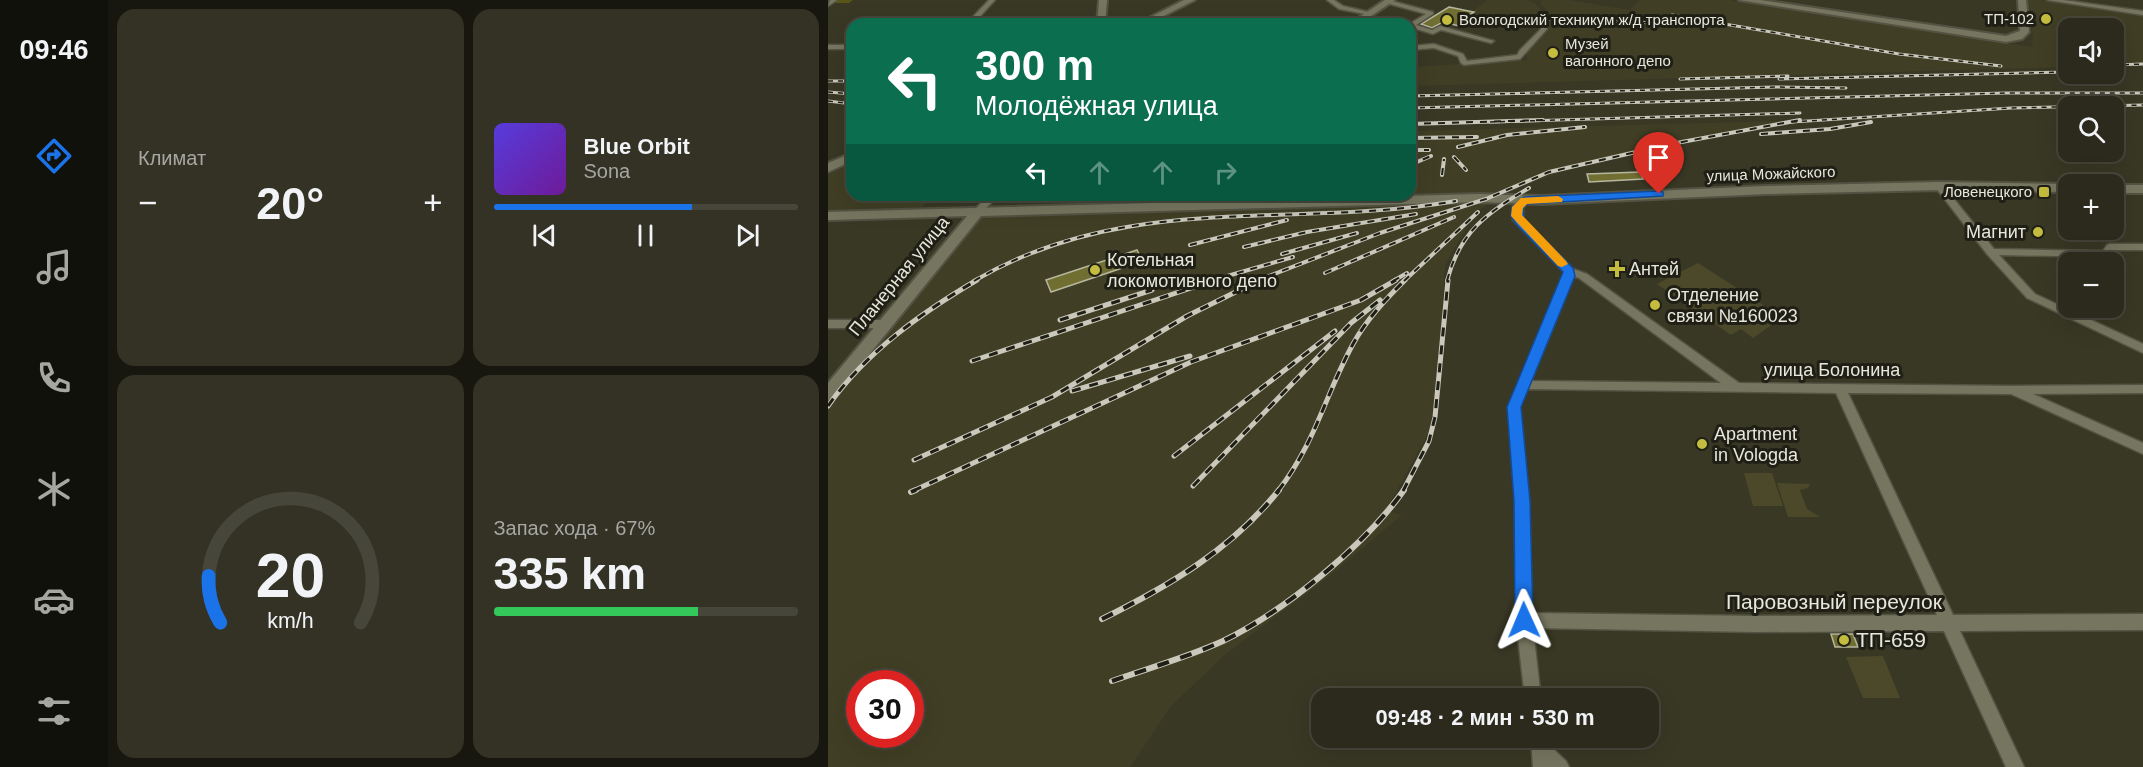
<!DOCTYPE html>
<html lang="ru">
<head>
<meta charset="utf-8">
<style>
	body { margin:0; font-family:Arial,sans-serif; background:#333225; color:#f1f3f6; height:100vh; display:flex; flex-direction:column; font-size:22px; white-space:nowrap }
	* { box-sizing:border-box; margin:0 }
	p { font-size:20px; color:#a6a7a3 }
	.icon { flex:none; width:33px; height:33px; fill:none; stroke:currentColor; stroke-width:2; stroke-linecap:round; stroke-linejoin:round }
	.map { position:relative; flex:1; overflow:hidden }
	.sheet { display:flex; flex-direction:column; gap:9px; padding:9px; background:#18170f; width:720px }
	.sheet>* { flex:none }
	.top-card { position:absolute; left:18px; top:18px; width:570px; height:183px; border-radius:18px; box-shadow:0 6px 24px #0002,0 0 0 2px #47463b; background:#0b6e4f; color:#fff; overflow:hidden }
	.buttons { position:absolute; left:1230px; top:18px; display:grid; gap:12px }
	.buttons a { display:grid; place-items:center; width:66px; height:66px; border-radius:12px; background:#2b2a1c; box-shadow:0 6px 24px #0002,0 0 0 2px #47463b; font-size:30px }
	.speed { position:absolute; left:18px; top:670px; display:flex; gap:12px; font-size:30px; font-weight:700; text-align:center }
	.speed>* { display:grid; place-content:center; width:78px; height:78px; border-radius:50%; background:#2b2a1c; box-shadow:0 6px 24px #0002,0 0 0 2px #47463b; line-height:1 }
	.speed .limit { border:9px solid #d22; background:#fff; color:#111 }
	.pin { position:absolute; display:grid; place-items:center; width:51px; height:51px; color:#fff; margin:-62px -26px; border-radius:50% 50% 50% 0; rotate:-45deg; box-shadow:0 0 6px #0007 }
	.pin .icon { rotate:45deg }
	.me { position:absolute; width:66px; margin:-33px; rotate:359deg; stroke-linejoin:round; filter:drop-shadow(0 0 4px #0008) }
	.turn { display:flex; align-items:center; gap:21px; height:126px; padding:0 30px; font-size:27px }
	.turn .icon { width:78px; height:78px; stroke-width:2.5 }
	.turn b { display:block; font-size:42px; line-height:51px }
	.lanes { display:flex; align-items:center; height:57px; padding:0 30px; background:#0003; justify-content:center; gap:30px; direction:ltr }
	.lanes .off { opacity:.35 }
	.big { font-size:45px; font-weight:600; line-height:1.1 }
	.sheet .tile { flex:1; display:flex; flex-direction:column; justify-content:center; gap:9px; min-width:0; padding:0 21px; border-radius:18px; background:#333225 }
	.sheet .dial { align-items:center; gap:0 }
	.dial svg { height:156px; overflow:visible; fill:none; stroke:#47463b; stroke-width:7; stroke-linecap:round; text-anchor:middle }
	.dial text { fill:#f1f3f6; stroke:none }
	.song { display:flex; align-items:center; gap:18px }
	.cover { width:72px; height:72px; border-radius:9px; background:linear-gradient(135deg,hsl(250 70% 55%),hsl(280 70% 35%)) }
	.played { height:6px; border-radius:3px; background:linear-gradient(90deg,#1a73e8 65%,#47463b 65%) }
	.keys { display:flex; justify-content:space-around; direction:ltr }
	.heat { display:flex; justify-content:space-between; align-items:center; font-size:33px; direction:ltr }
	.charge { height:9px; border-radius:4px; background:linear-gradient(90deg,#34c759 67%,#47463b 0) }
	.sheet .tiles { flex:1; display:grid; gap:9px; grid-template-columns:repeat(2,1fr) }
	.trip { position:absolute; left:483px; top:688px; width:348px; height:60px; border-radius:18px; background:#2b2a1c; box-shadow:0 6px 24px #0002,0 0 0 2px #47463b; font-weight:600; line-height:60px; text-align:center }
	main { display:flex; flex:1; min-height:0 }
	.tabs { display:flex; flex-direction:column; width:108px; justify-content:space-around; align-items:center; background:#11110b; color:#a6a7a3 }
	.tabs .icon { width:42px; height:42px }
	.tabs .selected { color:#1a73e8 }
	.tabs b { font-size:27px; color:#f1f3f6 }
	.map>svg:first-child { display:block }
</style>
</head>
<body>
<main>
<nav class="tabs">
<b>09:46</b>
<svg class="icon selected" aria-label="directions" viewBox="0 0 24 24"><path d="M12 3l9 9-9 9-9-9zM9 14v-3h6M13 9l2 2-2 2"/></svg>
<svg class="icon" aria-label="music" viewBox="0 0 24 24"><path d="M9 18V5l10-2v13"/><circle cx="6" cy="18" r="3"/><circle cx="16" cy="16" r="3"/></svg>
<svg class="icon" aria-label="phone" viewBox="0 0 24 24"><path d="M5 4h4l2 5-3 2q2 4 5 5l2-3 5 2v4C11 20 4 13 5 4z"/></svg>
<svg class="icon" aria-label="climate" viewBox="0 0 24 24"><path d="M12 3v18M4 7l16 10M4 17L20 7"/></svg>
<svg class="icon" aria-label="car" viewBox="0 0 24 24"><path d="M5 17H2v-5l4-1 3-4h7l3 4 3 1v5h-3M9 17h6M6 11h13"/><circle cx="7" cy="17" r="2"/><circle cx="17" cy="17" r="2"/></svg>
<svg class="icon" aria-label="filters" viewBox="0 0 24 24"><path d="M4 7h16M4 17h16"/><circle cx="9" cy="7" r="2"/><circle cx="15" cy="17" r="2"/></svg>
</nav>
<section class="sheet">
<div class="tiles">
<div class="tile"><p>Климат</p>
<div class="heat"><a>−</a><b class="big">20°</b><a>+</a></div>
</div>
<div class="tile">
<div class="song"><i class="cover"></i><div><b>Blue Orbit</b><p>Sona</p></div></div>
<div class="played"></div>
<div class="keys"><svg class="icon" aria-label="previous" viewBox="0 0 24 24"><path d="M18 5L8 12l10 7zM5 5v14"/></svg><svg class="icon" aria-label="pause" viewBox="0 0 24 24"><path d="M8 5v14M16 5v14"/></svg><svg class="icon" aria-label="next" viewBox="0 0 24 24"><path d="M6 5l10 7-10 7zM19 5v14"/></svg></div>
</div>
<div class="tile dial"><svg viewBox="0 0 100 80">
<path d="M14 69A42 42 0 1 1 86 69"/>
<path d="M14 69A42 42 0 0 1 8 45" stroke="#1a73e8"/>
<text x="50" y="56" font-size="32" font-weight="700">20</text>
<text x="50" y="72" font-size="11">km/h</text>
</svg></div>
<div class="tile"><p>Запас хода · 67%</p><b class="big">335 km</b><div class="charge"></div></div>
</div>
</section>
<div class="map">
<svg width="1315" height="767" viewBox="0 0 1315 767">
	<rect width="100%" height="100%" fill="#393825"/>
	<!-- built -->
	<path fill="#403f25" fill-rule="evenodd" d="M659 0H699L707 3 716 14 705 24 682 23 675 29 635 19Z
		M714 0H741L802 10 812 0H901L1204 47 1205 35 1198 0H1214L1315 14V65L1286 66V28H1240V67L582 86V67L699 60 698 51 722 23 721 12 712 3Z
		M954 121 765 161 701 183 667 199 646 214 617 265 609 392 600 434 558 510 574 515 499 578 399 653 343 706 302 767H0V401L154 215 394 207 399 195H582V131ZM32 684H82V735H32Z
		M24 163V195H105L93 208 0 212V175Z"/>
	<!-- green -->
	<path fill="#4b4929" d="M870 263 943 310 937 315 948 322 925 338 913 329 903 335 829 284Z
		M916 473H944L955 506H925Z
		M949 483 982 484 980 488 972 490 979 509 992 517H960Z
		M1055 656 1072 698H1035L1018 657Z"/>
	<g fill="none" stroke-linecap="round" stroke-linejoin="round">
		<!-- river -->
		<path fill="#595517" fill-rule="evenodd" d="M0 0H25L21 3H0Z"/>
	</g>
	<!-- building -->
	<path fill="#716e32" stroke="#b7b79f" stroke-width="1.5" d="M621 7 646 12 635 19 645 21 635 27 615 22 604 28 593 24Z
		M812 172 815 179 761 182 759 174Z
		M309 250 315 261 223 292 218 280Z
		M1003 634H1025L1030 647H1007Z"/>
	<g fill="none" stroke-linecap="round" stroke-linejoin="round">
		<defs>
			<path id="street" d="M2 0H9L0 6Z
				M161 0H167L145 24H138Z
				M499 0H506L515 6 545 13 542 15 511 9Z
				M560 0 605 12V14L588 25 604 30 612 26 666 41 663 43 613 30 605 34 582 27 581 24 598 14 558 3Z
				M1219 0H1235L1315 11V15Z
				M715 22 718 24 719 29 692 59 636 65 633 63 630 56 606 48 582 50V46L606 44 635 54 639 61 689 55 692 50 713 29 712 24Z
				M0 45H24V49H0Z
				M1111 183 1114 184 1166 249 1275 251 1279 245 1282 244H1315V250H1286L1283 256 1279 257 1171 255 1207 294 1315 344V353L1199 298 1159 254 1108 188V184Z
				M161 195H171L153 213H147V209Z
				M696 198 701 201 695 208V219L745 269 759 274 911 383 1184 386 1315 385V393L1205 394 1315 443V454L1183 394 1020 393 1125 615 1315 614V630L1132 631 1196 767H1178L1116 631 928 632 705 628 713 699H697L688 620 687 501 680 407 736 277V272L685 220V207ZM746 276 751 278 893 383 703 381ZM699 389 1008 393 1109 615 928 616 704 613 701 501 692 407Z
				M0 320H56L62 324 56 328H0Z
				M703 738H721V745L738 761 741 767H705Z"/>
			<path id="secondary" d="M271 0H279L277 24H269Z
				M356 0H367L320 24H309Z
				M557 0H567L531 24H521Z
				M911 0H932L1178 36 1192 31 1190 0H1198L1201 32 1194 39 1178 42Z
				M24 153V161L0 172V163Z
				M1111 182 1240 184V192L1111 190 938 194 714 204 652 202 153 216 6 398 0 400V383L139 216 0 220V212L652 194 714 196 938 186Z
				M1286 185H1315V193H1286Z"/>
		</defs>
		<!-- street casing -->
		<use href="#street" stroke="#545343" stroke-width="3"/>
		<!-- secondary casing -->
		<use href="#secondary" stroke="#545343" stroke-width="4"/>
		<!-- street -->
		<use href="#street" fill="#767660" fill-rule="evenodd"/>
		<!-- secondary -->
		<use href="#secondary" fill="#767660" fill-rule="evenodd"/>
		<defs>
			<path id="rail-far3" d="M844 15 1071 54 1173 66
				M684 18 858 24
				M1286 65 1315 64
				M852 79 960 76
				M951 79 1240 72
				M0 81H24
				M0 92 24 94
				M582 96 948 87 1018 88
				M0 101 24 104
				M582 108 1178 93H1315
				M662 122 972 113
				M964 122 1183 108 1315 105"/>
			<path id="rail-far2" d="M582 124 715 120
				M933 134 1002 129 1043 122
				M582 138 649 137
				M630 147 679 135 757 127
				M582 150H601
				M626 157 638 170
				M582 165 603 156
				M614 175 616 159
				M362 245 459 220
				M416 247 479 232 588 214
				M454 254 529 233
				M497 273 626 217
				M146 281C301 190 462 230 628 201
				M382 281 465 257
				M428 281 552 233 658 199 721 172 843 144 972 120
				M565 281 579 273
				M576 281 650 212
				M619 281C632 231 659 213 701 188"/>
			<path id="rail-far1" d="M232 320 324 290
				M144 361 387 280
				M244 391 362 356
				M0 406C38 352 93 313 149 280
				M346 456 507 331
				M86 460 224 397 359 316 432 280
				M365 486 523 323 552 300
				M85 491 363 362 533 300 568 280
				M450 491C488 442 497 395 525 344 538 320 558 299 577 280
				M575 491 601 441 607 417 620 280"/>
			<path id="rail" d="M83 492 88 490
				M274 619C341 586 404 549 451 490
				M284 681C321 668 360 657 395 641 457 611 537 545 576 490"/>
		</defs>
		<!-- rail-far3 casing -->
		<use href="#rail-far3" stroke="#c9c8bb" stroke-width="3"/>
		<!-- rail-far2 casing -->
		<use href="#rail-far2" stroke="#c9c8bb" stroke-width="4"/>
		<!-- rail-far1 casing -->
		<use href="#rail-far1" stroke="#c9c8bb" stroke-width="5"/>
		<!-- rail casing -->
		<use href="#rail" stroke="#c9c8bb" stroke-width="6"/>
		<!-- rail-far3 -->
		<use href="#rail-far3" stroke="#1f1f16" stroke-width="1.5" stroke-dasharray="5" stroke-linecap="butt"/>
		<!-- rail-far2 -->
		<use href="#rail-far2" stroke="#1f1f16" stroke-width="2" stroke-dasharray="7" stroke-linecap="butt"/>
		<!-- rail-far1 -->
		<use href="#rail-far1" stroke="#1f1f16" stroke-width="3" stroke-dasharray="9" stroke-linecap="butt"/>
		<!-- rail -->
		<use href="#rail" stroke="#1f1f16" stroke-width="4" stroke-dasharray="12" stroke-linecap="butt"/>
	</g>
	<!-- route -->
	<path fill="#1a73e8" stroke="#114b97" stroke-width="1.5" d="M831 191 835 192V196L699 204 695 208 696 220 745 268 747 276 693 407 702 501 705 620 703 626 696 628 690 626 687 620 686 501 679 407 735 272 688 224 683 216 684 207 696 197Z"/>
	<!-- slow -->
	<path fill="#f59e0b" d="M730 196 735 199 734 202 699 204 695 208 694 215 738 261 740 264 734 267 730 266 683 216 684 207 693 198Z"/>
	<!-- markers -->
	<g fill="#c4bc3e" stroke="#1f1f16" stroke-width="2">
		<circle cx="1218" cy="19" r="6"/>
		<circle cx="619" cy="20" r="6"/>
		<circle cx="725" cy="53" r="6"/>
		<rect x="1210" y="186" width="12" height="12" rx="3"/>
		<circle cx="1210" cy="232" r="6"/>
		<path d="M786 260h6v6h6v6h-6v6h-6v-6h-6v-6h6z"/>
		<circle cx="267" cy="270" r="6"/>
		<circle cx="827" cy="305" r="6"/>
		<circle cx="874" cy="444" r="6"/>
		<circle cx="1016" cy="640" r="6"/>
	</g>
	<g text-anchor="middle" stroke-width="6" stroke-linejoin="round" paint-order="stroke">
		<!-- far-poi labels -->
		<g font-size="15" fill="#e7e7db" stroke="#1f1f16" text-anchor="end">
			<text x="1206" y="24">ТП-102</text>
			<text x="631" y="25" text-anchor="start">Вологодский техникум ж/д транспорта</text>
			<text x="737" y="49" text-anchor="start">Музей<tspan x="737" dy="17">вагонного депо</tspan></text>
			<text x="1204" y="197">Ловенецкого</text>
		</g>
		<!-- far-street labels -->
		<g font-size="15" fill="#e7e7db" stroke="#1f1f16">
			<text transform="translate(943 174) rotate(-2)" y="5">улица Можайского</text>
		</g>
		<!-- poi labels -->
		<g font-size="18" fill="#e7e7db" stroke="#1f1f16" text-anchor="start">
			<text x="1198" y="238" text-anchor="end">Магнит</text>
			<text x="279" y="266">Котельная<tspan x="279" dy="21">локомотивного депо</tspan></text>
			<text x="801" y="275">Антей</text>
			<text x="839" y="301">Отделение<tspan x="839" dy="21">связи №160023</tspan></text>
			<text x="886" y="440">Apartment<tspan x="886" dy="21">in Vologda</tspan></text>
		</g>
		<!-- street labels -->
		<g font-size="18" fill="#e7e7db" stroke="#1f1f16">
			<text transform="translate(71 276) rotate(-51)" y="6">Планерная улица</text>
			<text x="1004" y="376">улица Болонина</text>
		</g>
		<!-- near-street labels -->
		<g font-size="21" fill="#e7e7db" stroke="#1f1f16">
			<text x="1006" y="609">Паровозный переулок</text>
		</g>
		<!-- near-poi labels -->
		<g font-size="21" fill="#e7e7db" stroke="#1f1f16" text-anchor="start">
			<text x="1028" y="647">ТП-659</text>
		</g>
	</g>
</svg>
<div class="buttons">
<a><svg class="icon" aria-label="sound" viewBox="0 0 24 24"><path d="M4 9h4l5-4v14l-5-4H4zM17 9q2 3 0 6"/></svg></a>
<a><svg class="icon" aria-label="search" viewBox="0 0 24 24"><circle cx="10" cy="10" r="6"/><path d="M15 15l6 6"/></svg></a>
<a>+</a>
<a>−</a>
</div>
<div class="speed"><div class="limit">30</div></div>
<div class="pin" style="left:831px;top:194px;background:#d93025"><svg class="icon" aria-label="arrive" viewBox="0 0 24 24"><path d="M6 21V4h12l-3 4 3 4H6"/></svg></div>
<svg class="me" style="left:696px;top:620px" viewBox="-20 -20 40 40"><path d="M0-17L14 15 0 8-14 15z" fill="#1a73e8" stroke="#fff" stroke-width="4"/></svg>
<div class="trip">09:48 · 2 мин · 530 m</div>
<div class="top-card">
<div class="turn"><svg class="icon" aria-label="left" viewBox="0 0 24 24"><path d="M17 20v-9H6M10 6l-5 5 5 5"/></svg><div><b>300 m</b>Молодёжная улица</div></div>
<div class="lanes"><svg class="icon" aria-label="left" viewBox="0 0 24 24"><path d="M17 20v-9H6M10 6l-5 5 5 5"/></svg><svg class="icon off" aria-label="ahead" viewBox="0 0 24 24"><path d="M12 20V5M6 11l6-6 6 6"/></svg><svg class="icon off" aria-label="ahead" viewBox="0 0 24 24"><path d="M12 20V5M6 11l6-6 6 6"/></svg><svg class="icon off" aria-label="right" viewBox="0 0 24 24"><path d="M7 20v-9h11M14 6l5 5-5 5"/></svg></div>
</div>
</div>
</main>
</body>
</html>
